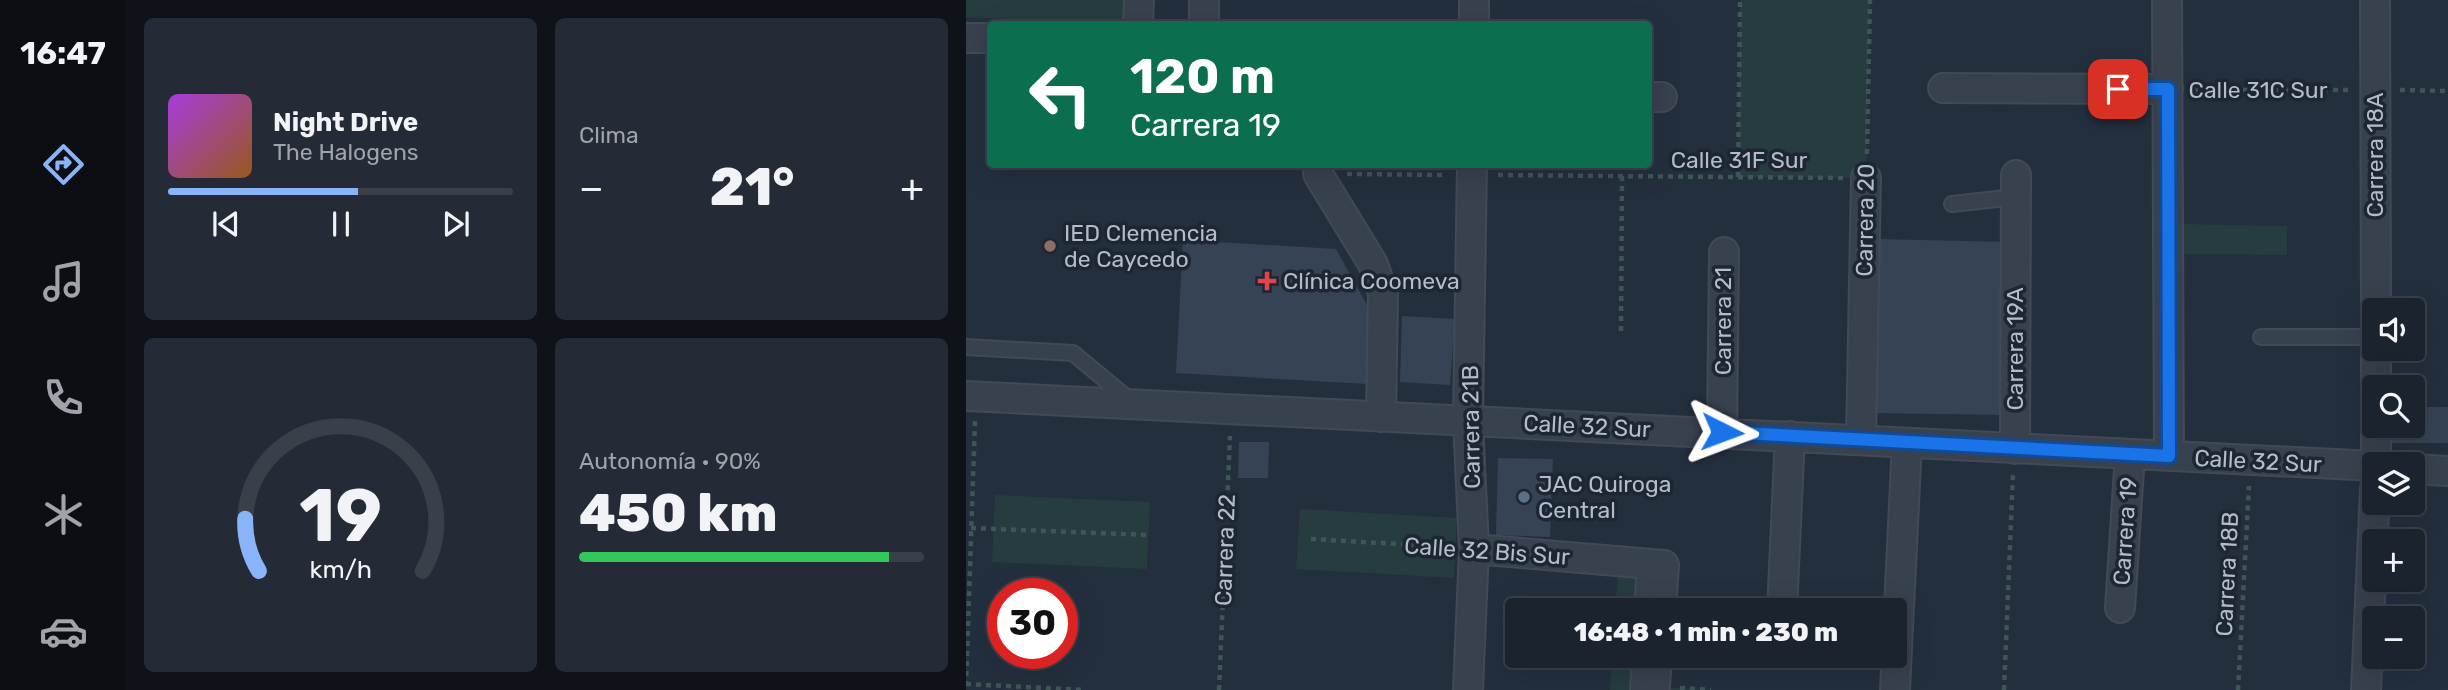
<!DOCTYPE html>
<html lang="es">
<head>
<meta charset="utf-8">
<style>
	body { margin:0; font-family:Rubik,sans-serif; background:#242b36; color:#f1f3f6; height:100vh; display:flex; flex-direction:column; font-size:26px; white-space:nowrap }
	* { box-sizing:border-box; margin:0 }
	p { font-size:23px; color:#a0a4aa }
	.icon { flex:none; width:38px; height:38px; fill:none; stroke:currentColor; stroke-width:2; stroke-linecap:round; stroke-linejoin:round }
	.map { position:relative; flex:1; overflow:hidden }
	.panel { display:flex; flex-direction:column; gap:18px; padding:18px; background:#0f1319; width:840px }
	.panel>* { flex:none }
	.guide { position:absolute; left:21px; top:21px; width:665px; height:147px; border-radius:7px; box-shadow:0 7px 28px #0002,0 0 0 2px #39404a; background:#0b6e4f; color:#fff; overflow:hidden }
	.tools { position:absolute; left:1396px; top:298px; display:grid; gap:14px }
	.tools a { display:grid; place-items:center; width:63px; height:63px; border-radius:7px; background:#1b232e; box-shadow:0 7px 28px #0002,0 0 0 2px #39404a; font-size:35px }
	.speed { position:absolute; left:21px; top:578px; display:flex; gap:14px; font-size:35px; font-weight:700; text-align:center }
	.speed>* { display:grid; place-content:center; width:91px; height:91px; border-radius:50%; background:#1b232e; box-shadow:0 7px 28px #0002,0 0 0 2px #39404a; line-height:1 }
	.speed .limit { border:10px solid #d22; background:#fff; color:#111 }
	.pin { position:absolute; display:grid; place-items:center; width:60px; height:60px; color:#fff; margin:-30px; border-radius:14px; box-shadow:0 4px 10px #0006 }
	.me { position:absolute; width:77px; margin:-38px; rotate:93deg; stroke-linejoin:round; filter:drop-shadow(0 0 5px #0008) }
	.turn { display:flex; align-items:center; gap:24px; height:147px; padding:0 28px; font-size:32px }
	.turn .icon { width:91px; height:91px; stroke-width:2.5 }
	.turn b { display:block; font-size:49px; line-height:60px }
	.big { font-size:52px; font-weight:800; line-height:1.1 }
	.panel .widget { flex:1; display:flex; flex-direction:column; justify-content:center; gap:10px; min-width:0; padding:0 24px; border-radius:10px; background:#242b36 }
	.panel .dial { align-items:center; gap:0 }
	.dial svg { height:182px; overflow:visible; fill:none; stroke:#39404a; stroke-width:7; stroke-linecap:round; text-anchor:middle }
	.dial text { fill:#f1f3f6; stroke:none }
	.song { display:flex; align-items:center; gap:21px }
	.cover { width:84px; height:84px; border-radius:10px; background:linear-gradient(135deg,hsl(280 70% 55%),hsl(30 70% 35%)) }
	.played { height:7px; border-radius:4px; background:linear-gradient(90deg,#8ab4f8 55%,#39404a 55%) }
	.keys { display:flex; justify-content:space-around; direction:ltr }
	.heat { display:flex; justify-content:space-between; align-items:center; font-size:38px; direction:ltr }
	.charge { height:10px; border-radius:5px; background:linear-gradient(90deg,#34c759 90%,#39404a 0) }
	.panel .tiles { flex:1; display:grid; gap:18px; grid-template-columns:repeat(2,1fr) }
	.trip { position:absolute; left:539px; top:598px; width:402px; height:70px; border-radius:7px; background:#1b232e; box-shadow:0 7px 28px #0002,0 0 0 2px #39404a; font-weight:800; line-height:70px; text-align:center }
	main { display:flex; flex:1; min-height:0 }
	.tabs { display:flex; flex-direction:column; width:126px; justify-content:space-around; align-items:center; background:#0b0e12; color:#a0a4aa }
	.tabs .icon { width:49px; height:49px }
	.tabs .active { color:#8ab4f8 }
	.tabs b { font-size:32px; color:#f1f3f6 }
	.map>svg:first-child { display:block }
</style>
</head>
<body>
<main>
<nav class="tabs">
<b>16:47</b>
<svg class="icon active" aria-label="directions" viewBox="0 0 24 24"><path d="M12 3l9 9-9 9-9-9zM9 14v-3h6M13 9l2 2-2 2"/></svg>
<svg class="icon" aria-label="music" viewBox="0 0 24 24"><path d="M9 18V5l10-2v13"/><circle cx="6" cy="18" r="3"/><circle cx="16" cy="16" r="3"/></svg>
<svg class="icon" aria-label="phone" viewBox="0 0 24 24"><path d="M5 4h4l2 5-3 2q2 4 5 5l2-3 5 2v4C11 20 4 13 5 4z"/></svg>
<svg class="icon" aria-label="climate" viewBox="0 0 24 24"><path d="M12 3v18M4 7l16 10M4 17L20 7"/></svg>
<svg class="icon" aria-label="car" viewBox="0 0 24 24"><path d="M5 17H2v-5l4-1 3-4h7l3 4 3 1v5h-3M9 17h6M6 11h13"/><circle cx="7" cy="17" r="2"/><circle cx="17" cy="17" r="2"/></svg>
</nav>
<section class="panel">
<div class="tiles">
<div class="widget">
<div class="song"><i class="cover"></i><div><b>Night Drive</b><p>The Halogens</p></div></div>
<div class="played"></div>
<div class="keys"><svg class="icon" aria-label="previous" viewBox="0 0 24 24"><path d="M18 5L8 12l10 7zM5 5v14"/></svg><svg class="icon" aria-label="pause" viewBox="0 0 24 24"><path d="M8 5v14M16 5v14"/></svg><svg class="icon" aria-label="next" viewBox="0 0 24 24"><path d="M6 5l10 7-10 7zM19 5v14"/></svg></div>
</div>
<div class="widget"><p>Clima</p>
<div class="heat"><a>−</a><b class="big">21°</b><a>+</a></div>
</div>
<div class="widget dial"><svg viewBox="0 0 100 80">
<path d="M14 69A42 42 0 1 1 86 69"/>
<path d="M14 69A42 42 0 0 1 8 46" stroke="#8ab4f8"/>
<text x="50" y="56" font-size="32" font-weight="700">19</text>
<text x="50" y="72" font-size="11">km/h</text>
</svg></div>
<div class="widget"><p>Autonomía · 90%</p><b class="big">450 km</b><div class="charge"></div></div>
</div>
</section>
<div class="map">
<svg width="1482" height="690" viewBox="0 0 1482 690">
	<rect width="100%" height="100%" fill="#242f3e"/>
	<!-- green -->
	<path fill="#263c3f" d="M0 0H160V24L0 17Z
		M774 0H904L900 178 772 177Z
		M1216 224 1321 226V255L1216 254Z
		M29 495 184 502 181 569 26 562Z
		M334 509 491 518 488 578 330 569Z
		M653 561 698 565 695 611H649Z
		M646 656H691L689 687 745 690H644Z"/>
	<!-- building -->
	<path fill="#364354" d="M910 239 1044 242 1041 415 906 413Z
		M217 240 370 249 406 314 401 384 210 373Z
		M436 316 489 319 484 385 434 382Z
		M1447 407H1482V443H1425V425H1447Z
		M273 442H303L302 478H272Z
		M532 458 587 459 584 537 530 535Z"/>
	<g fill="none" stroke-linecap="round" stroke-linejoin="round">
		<defs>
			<path id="service" d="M986 204 1049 197
				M1295 337H1409
				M0 347 107 353 166 402
				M676 611 679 563
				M672 690 674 656"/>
			<path id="minor" d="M1201 0 1203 456
				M1409 0 1410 310
				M172 24 173 0
				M238 24V0
				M508 24V0
				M0 38H24
				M977 88 1202 89
				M682 97H696
				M352 174 407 264 417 293 415 417
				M1410 348V387
				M0 396 1409 466
				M1410 425V464
				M756 432 758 252
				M895 440 900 178
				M1049 449 1050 175
				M1447 469 1482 471
				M508 549 698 565 695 611
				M1154 608 1164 454
				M816 611 824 436
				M689 687 691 656
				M502 690 508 549 502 421 506 164
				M929 690 941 443
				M1400 690 1409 489"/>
		</defs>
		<!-- service casing -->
		<use href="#service" stroke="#414a57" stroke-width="18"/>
		<!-- minor casing -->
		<use href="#minor" stroke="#414a57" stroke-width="32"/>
		<!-- path -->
		<path stroke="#3f5557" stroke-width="4.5" stroke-dasharray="5 5" stroke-linecap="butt" d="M1227 90H1383
			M1434 90 1482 91
			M901 154 904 0
			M381 174 481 175
			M532 175 877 178
			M772 177 774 0
			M655 331 656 176
			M5 528 182 535
			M345 539 484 547
			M0 684 120 690
			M0 686 9 421
			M714 688 745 690
			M253 690 264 436
			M1038 690 1047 474
			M1272 690 1283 486"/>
		<!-- service -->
		<use href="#service" stroke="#38414e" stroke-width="14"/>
		<!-- minor -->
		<use href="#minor" stroke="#38414e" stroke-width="28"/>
	</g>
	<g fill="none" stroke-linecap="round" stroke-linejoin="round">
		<defs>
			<path id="route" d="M756 432 1203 456 1202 89H1152"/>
		</defs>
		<!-- route casing -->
		<use href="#route" stroke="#114b97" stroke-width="18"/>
		<!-- route -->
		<use href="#route" stroke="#1a73e8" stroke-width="12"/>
	</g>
	<!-- markers -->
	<circle fill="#8d6e63" stroke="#1d2633" stroke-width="2.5" cx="84" cy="246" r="7"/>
	<path fill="#e0444e" stroke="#1d2633" stroke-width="2.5" d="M297.5 270.5h7v7h7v7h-7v7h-7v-7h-7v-7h7z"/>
	<circle fill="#5c6f8a" stroke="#1d2633" stroke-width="2.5" cx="558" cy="497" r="7"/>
	<g text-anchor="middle" stroke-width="7" stroke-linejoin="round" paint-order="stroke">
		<!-- street labels -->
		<g font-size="23" fill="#b4bcc9" stroke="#1d2633">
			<text x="1292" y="98">Calle 31C Sur</text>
			<text transform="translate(1409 155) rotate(-90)" y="8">Carrera 18A</text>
			<text x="773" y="168">Calle 31F Sur</text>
			<text transform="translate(899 220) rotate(-89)" y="8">Carrera 20</text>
			<text transform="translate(757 321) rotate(-90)" y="8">Carrera 21</text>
			<text transform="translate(1049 349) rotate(-90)" y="8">Carrera 19A</text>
			<text transform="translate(621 426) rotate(3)" y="8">Calle 32 Sur</text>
			<text transform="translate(505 427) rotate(-91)" y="8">Carrera 21B</text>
			<text transform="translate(1292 461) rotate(3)" y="8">Calle 32 Sur</text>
			<text transform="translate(1159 531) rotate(-86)" y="8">Carrera 19</text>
			<text transform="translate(259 550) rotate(-88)" y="8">Carrera 22</text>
			<text transform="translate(521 551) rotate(4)" y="8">Calle 32 Bis Sur</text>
			<text transform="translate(1261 574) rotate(-87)" y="8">Carrera 18B</text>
		</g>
		<!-- poi labels -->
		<g font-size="23" fill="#b4bcc9" stroke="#1d2633" text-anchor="start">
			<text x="98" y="241">IED Clemencia<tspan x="98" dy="26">de Caycedo</tspan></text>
			<text x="317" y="289">Clínica Coomeva</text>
			<text x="572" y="492">JAC Quiroga<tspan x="572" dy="26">Central</tspan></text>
		</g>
	</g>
</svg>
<div class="tools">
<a><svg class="icon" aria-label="sound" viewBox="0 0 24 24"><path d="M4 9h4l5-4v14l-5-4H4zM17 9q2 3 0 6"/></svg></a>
<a><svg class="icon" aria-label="search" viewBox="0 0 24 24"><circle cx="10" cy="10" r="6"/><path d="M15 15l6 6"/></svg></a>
<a><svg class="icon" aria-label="layers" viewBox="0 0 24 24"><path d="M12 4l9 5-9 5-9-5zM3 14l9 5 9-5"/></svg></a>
<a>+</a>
<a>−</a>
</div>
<div class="speed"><div class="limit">30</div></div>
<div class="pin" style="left:1152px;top:89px;background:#d93025"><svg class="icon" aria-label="arrive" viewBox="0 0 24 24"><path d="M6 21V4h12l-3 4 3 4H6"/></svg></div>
<svg class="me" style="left:756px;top:432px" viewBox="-20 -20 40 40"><path d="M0-17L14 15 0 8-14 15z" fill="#1a73e8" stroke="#fff" stroke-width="4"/></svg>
<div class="trip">16:48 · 1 min · 230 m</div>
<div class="guide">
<div class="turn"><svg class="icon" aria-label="left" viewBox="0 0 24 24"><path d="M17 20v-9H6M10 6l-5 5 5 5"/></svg><div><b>120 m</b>Carrera 19</div></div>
</div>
</div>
</main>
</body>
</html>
